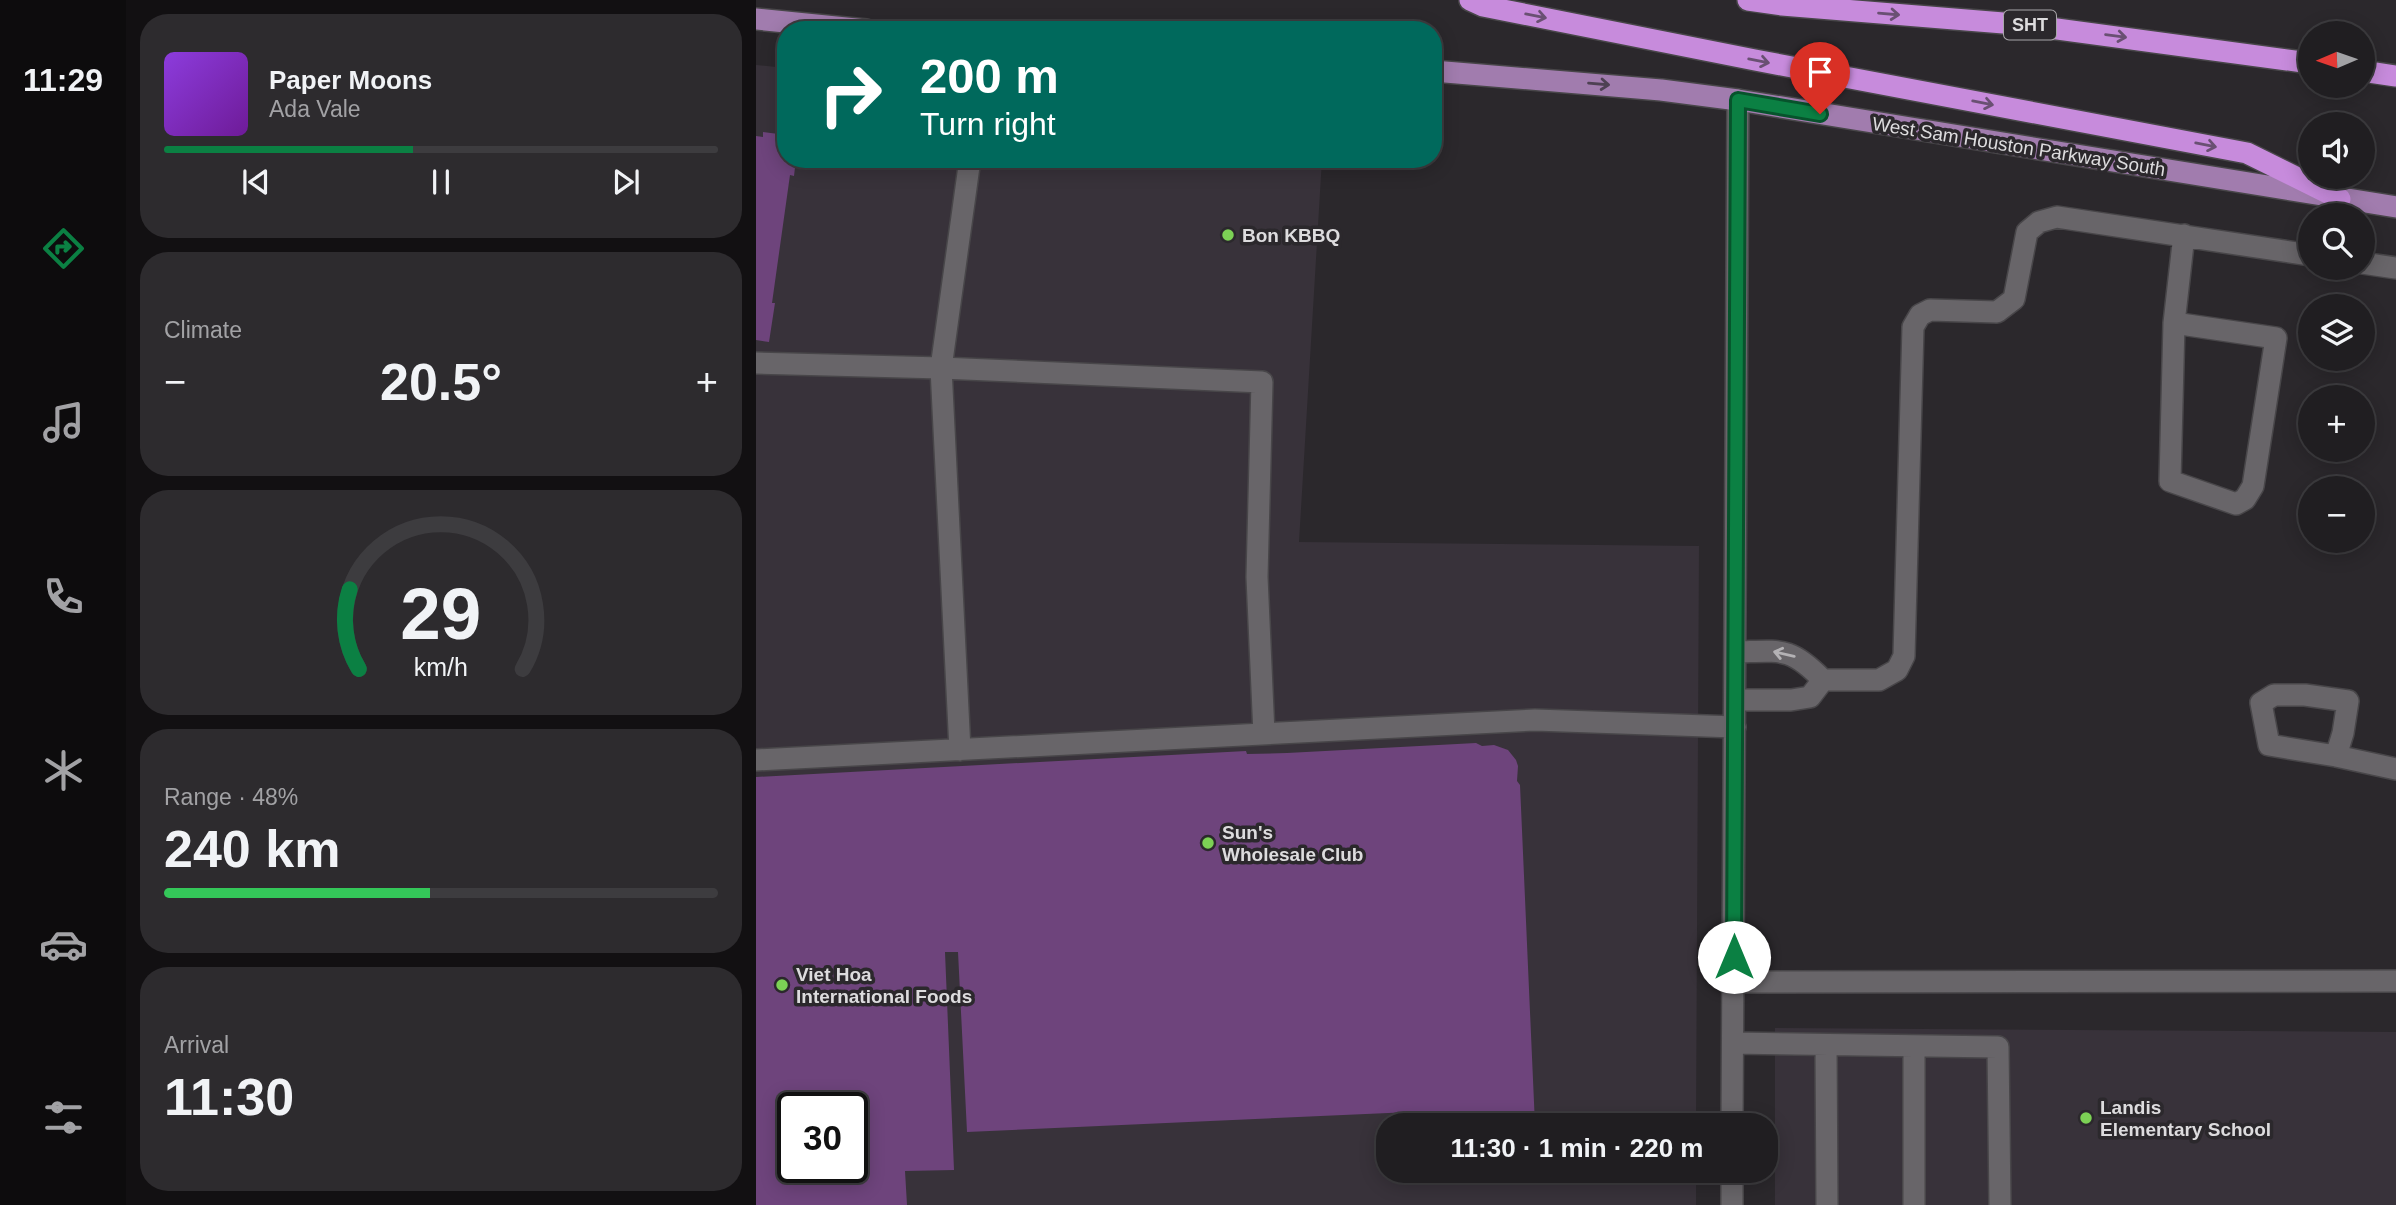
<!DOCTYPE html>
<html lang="en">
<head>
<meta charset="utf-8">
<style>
	body { margin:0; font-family:Arial,sans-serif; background:#2d2b2e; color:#f1f3f6; height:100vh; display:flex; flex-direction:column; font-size:26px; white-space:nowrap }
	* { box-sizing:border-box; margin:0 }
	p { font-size:23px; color:#a2a2a5 }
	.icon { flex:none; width:38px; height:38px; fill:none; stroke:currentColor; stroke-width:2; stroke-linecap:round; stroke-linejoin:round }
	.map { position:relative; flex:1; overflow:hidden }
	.details { display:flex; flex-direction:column; gap:14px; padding:14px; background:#121012; width:630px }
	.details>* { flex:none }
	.top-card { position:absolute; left:21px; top:21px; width:665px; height:147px; border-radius:28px; box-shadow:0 4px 18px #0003,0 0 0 2px #3d3c3f; background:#00695c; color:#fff; overflow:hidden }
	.needle { width:46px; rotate:268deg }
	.tools { position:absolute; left:1542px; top:21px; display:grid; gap:14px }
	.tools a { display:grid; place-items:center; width:77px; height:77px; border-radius:50%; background:#201e21; box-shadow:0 4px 18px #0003,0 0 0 2px #3d3c3f; font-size:35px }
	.speed { position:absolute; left:21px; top:1092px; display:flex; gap:14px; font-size:35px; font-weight:700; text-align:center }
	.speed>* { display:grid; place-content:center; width:91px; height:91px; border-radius:50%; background:#201e21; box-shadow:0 4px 18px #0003,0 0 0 2px #3d3c3f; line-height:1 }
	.speed .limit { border:4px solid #111; border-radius:10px; background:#fff; color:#111 }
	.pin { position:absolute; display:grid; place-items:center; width:60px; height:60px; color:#fff; margin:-72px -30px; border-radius:50% 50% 50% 0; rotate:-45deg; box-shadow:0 0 7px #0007 }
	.pin .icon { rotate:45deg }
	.me { position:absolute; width:77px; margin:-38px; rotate:0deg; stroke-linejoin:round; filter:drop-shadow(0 0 5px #0008) }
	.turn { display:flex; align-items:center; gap:24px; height:147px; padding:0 28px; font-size:32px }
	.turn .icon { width:91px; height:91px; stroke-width:2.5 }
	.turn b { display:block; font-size:49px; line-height:60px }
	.big { font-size:52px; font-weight:800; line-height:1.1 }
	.details .card { flex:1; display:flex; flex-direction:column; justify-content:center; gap:10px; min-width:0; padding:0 24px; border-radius:28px; background:#2d2b2e }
	.details .dial { align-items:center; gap:0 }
	.dial svg { height:182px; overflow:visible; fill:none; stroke:#3d3c3f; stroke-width:7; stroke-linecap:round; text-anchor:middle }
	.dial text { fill:#f1f3f6; stroke:none }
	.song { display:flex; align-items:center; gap:21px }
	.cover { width:84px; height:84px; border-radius:10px; background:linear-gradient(135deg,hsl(270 70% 55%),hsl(280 70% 35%)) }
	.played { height:7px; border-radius:4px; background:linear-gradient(90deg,#0b8043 45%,#3d3c3f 45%) }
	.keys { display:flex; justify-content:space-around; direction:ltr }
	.heat { display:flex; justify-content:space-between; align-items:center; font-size:38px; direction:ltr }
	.charge { height:10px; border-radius:5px; background:linear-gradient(90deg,#34c759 48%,#3d3c3f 0) }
	.trip { position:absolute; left:620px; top:1113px; width:402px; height:70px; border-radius:28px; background:#201e21; box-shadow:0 4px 18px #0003,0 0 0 2px #3d3c3f; font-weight:800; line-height:70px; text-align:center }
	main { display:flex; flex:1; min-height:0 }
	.menu { display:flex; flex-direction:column; width:126px; justify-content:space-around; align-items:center; background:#0d0c0d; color:#a2a2a5 }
	.menu .icon { width:49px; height:49px }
	.menu .active { color:#0b8043 }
	.menu b { font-size:32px; color:#f1f3f6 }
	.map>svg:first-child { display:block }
</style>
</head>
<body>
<main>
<nav class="menu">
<b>11:29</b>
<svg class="icon active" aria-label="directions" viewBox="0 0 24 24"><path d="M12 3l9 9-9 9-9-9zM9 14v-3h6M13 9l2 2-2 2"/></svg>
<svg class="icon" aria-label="music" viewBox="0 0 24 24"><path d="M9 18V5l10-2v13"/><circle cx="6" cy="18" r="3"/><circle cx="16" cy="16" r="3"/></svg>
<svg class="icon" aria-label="phone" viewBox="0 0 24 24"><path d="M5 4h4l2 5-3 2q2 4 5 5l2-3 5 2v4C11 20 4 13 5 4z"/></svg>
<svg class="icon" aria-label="climate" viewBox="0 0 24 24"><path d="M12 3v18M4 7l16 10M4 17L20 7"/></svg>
<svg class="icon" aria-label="car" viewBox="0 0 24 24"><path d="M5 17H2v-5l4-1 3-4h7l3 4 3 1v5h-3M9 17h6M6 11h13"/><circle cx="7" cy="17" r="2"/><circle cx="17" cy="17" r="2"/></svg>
<svg class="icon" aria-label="filters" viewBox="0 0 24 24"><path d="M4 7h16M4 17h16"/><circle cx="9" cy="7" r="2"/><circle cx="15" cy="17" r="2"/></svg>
</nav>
<section class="details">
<div class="card">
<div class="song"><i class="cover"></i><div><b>Paper Moons</b><p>Ada Vale</p></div></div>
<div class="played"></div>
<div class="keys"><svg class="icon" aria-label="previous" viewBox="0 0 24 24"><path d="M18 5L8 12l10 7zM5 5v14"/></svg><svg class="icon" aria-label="pause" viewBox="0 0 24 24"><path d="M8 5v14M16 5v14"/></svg><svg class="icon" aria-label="next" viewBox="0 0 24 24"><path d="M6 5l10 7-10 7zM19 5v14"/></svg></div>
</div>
<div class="card"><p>Climate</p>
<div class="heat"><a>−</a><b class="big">20.5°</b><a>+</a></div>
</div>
<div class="card dial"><svg viewBox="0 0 100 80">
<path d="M14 69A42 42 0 1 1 86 69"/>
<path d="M14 69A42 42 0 0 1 10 34" stroke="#0b8043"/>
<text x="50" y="56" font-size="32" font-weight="700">29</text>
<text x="50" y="72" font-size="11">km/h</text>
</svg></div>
<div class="card"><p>Range · 48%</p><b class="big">240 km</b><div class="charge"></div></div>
<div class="card"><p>Arrival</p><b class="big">11:30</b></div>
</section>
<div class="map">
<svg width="1640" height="1205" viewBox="0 0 1640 1205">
	<rect width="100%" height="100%" fill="#2b282c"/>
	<!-- built -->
	<path fill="#38323a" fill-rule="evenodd" d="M0 65 30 68V159H566L543 542 943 546 940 1125H632V1171H940V1205H0ZM37 1108H96V1167H37Z
		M1019 1028 1640 1032V1205H1019Z"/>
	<!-- building -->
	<path fill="#6e447c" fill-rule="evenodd" d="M7 132 30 135V159H40L38 176 34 175 16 303H19L13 342 0 340V136L7 137Z
		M720 743 726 746 738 745 752 750 760 760 762 766 761 781 764 785 779 1125H655V1112L211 1132 202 952H189L198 1170 149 1171 151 1205H0V777L490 751 491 754 531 753ZM37 1108H96V1167H37Z"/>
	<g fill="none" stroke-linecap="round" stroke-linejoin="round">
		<defs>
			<path id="minor" d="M1606 263 1640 268
				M1418 323 1520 338 1497 486 1489 499 1480 504 1414 481Z
				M1418 323 1428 235
				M0 363 185 368 506 382 501 577 508 734
				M980 652C1025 651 1034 646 1067 680H1123L1141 670 1148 656 1157 327 1164 315 1174 310 1241 312 1258 299 1271 232 1283 222 1301 217 1554 255
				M1518 695H1549L1592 701 1587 733 1580 756 1513 745 1505 703Z
				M979 700H1035L1054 697 1067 680
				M204 750 185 368 214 159
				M1580 756 1640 769
				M0 760 779 720 979 727
				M978 982 1640 981
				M977 1043 1242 1047 1244 1205
				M1070 1045 1071 1205
				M1158 1046V1205
				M976 1125 982 100
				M976 1205V1171"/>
			<path id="major" d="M0 19 110 30
				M677 71 905 90 982 100 1640 207"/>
			<path id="highway" d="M714 0 727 6 999 60 1491 153 1584 199
				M992 0 1026 5 1272 25 1554 63
				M1606 71 1640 76"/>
		</defs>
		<!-- minor casing -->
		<use href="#minor" stroke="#484649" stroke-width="24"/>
		<!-- major casing -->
		<use href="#major" stroke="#484649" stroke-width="24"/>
		<!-- highway casing -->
		<use href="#highway" stroke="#484649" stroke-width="24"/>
		<!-- minor -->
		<use href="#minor" stroke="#686569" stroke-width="21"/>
		<!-- major -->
		<use href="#major" stroke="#a17cae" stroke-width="21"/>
		<!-- highway -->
		<use href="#highway" stroke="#c78bdc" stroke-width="21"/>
	</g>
	<!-- one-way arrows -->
	<defs><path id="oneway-shaft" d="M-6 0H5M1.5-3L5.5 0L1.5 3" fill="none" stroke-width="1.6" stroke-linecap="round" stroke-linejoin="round" transform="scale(1.75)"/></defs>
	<g stroke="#695072">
		<use href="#oneway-shaft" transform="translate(1133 14) rotate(5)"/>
		<use href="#oneway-shaft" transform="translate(780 16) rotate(11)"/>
		<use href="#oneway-shaft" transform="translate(1360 36) rotate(7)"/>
		<use href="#oneway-shaft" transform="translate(1003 61) rotate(11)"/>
		<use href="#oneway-shaft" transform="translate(1227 103) rotate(11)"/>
		<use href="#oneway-shaft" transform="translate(1450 145) rotate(11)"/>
	</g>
	<use stroke="#4e4153" href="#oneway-shaft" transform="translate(843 84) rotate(5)"/>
	<use stroke="#b4b2b5" href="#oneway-shaft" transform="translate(1028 654) rotate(-167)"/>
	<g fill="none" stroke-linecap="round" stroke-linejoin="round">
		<defs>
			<path id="route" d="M978 957 982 100 1064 114"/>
		</defs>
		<!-- route casing -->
		<use href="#route" stroke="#07532c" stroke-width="18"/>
		<!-- route -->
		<use href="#route" stroke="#0b8043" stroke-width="12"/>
	</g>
	<!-- markers -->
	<g fill="#7cd155" stroke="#2b282c" stroke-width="2.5">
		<circle cx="472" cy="235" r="7"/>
		<circle cx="452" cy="843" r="7"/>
		<circle cx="26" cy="985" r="7"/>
		<circle cx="1330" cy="1118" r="7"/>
	</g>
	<g text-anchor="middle" stroke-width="7" stroke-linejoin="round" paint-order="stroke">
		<!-- shield labels -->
		<rect fill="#2b282c" stroke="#a8a6a9" stroke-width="2" x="1248" y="10.5" width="52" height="29" rx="5"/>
		<g font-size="18" font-weight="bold" fill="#dddcde">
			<text x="1274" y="31">SHT</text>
		</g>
		<!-- street labels -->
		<g font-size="19" fill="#dddcde" stroke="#2b282c">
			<text transform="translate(1263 146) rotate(9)" y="7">West Sam Houston Parkway South</text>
		</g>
		<!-- poi labels -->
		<g font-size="19" font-weight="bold" fill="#dddcde" stroke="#2b282c" text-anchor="start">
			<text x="486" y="242">Bon KBBQ</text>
			<text x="466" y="839">Sun's<tspan x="466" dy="22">Wholesale Club</tspan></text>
			<text x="40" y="981">Viet Hoa<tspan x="40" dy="22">International Foods</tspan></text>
			<text x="1344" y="1114">Landis<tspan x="1344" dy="22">Elementary School</tspan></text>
		</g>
	</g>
</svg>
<div class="tools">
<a><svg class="needle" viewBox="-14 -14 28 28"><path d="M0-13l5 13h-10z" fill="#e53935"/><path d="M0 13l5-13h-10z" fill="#a2a2a5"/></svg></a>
<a><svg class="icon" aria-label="sound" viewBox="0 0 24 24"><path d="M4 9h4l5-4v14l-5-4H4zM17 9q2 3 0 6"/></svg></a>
<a><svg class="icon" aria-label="search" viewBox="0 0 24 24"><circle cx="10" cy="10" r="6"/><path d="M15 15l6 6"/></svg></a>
<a><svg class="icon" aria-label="layers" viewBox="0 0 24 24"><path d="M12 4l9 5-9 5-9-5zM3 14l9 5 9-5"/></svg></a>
<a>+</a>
<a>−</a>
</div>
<div class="speed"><div class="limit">30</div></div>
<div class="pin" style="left:1064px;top:114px;background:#d93025"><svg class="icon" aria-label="arrive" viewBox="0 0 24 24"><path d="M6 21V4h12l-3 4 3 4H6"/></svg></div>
<svg class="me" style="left:978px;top:957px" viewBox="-20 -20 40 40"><circle r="19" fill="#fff"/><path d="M0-13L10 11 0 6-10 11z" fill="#0b8043"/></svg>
<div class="trip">11:30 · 1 min · 220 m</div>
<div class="top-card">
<div class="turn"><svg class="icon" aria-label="right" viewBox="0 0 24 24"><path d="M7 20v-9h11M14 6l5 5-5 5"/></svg><div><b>200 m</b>Turn right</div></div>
</div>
</div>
</main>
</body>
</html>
